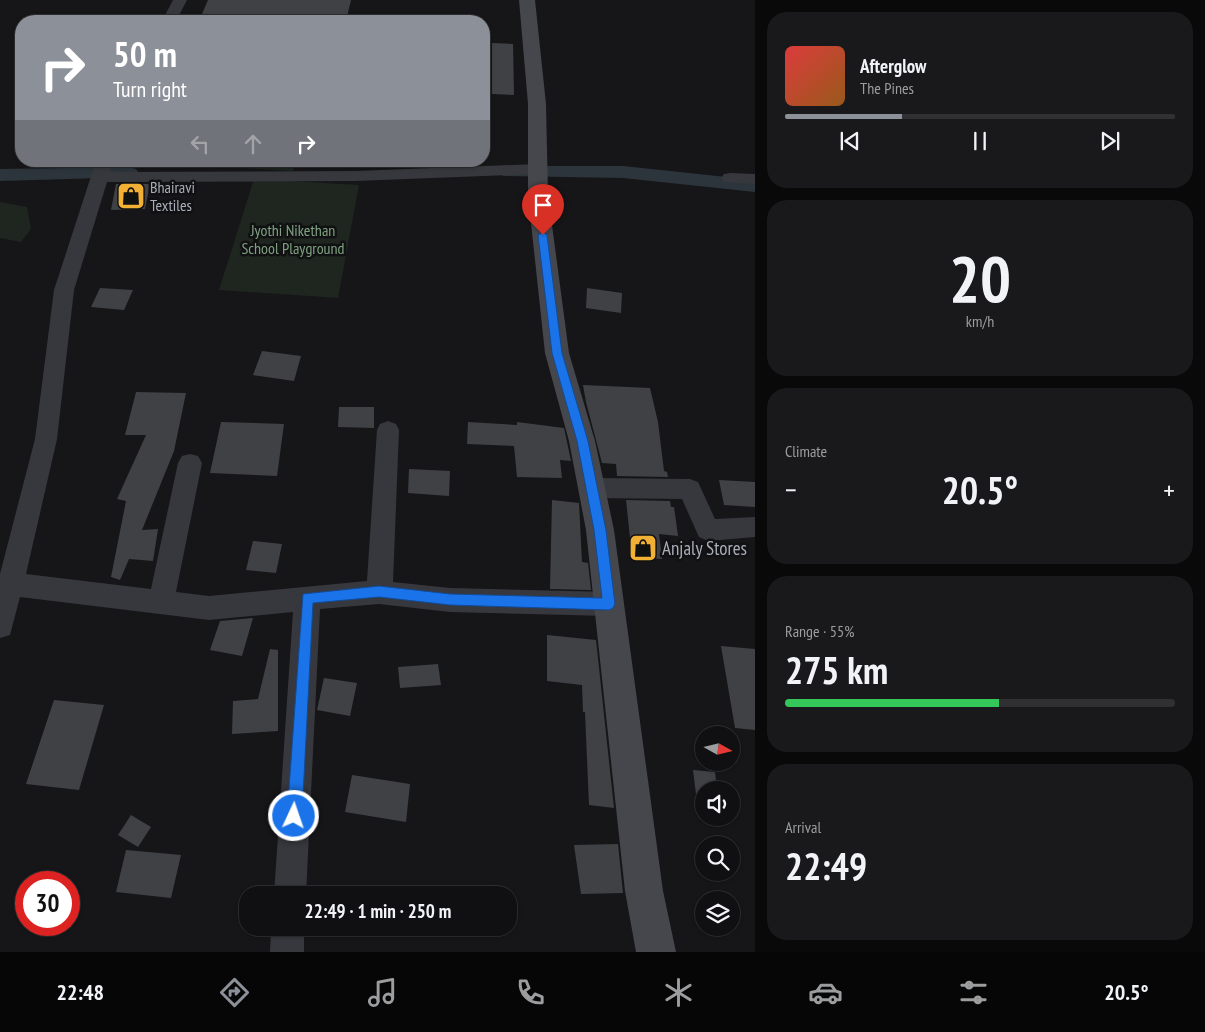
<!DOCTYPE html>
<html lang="en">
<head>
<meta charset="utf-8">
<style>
	body { margin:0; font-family:"PT Sans Narrow",sans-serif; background:#19191b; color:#f1f3f6; height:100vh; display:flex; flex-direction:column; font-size:19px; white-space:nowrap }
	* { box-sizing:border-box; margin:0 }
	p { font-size:16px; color:#9c9d9f }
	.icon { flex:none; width:28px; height:28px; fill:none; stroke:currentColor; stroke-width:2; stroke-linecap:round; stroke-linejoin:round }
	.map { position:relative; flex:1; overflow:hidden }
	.details { display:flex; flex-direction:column; gap:12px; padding:12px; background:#09090a; width:450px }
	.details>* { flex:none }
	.top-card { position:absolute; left:15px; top:15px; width:475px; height:152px; border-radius:20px; box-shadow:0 1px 4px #0004,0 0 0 1px #303032; background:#8c9099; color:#fff; overflow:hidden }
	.needle { width:32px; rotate:98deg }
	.tools { position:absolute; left:695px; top:726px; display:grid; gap:10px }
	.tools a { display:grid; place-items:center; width:45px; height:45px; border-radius:50%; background:#101012; box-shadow:0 1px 4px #0004,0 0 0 1px #303032; font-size:25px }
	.speed { position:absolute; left:15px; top:871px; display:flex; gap:10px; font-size:25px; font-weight:700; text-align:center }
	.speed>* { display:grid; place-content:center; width:65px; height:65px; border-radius:50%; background:#101012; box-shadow:0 1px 4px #0004,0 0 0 1px #303032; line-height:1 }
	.speed .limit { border:8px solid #d22; background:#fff; color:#111 }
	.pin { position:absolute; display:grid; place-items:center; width:42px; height:42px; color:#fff; margin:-51px -21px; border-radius:50% 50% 50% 0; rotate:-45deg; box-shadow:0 0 5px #0007 }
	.pin .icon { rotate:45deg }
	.me { position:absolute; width:55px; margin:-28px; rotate:3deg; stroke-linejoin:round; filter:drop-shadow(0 0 4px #0008) }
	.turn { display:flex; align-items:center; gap:18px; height:105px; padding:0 15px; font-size:22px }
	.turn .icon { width:65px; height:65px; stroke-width:2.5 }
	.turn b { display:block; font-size:35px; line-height:42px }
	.lanes { display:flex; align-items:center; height:48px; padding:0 15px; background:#0003; justify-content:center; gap:25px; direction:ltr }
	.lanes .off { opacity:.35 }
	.big { font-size:38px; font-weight:800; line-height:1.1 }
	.details .card { flex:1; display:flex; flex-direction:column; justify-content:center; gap:8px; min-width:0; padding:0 18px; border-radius:20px; background:#19191b }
	.details .dial { align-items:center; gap:0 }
	.dial b { font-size:65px; line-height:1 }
	.song { display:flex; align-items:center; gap:15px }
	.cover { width:60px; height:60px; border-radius:8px; background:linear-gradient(135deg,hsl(0 70% 55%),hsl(30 70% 35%)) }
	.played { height:5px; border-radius:2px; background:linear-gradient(90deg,#8c9099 30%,#303032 30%) }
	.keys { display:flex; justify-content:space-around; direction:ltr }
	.heat { display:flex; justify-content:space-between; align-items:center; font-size:28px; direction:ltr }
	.charge { height:8px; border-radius:4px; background:linear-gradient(90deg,#34c759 55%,#303032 0) }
	.trip { position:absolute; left:239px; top:886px; width:278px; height:50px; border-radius:20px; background:#101012; box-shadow:0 1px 4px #0004,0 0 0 1px #303032; font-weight:800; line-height:50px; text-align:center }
	.tabs { display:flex; height:80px; justify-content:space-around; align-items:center; background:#060607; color:#9c9d9f }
	.tabs .icon { width:35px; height:35px }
	.tabs .selected { color:#8c9099 }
	.tabs b { font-size:22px; color:#f1f3f6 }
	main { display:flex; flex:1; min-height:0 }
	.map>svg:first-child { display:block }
</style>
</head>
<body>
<main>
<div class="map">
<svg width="755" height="952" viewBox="0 0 755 952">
	<rect width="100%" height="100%" fill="#161618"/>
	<!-- green -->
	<path fill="#1e261f" d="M122 161H296L293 171Z
		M254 179 359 185 338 298 219 290Z
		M0 202 27 207 31 229 21 242 0 238Z"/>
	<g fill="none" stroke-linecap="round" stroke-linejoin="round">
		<!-- canal -->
		<path fill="#2c353c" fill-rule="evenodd" d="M510 166H623L755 180V192L623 178 503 176 500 172 503 168Z
			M129 167 136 169 139 173 136 177 0 181V169Z"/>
	</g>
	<!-- building -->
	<path fill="#404145" d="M208 0H351L346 21H199Z
		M492 43 513 44 514 95 492 94Z
		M116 184H150L145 209 111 210Z
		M100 288 133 290 124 310 91 307Z
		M587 288 622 293 621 313 586 308Z
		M262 351 301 356 294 381 253 375Z
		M583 385 650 388 658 422 664 471 667 472 668 477 617 476 616 464 602 463 586 402Z
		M136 392 186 393 174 451 142 530 158 529 153 561 129 559 120 580 111 577 126 501 117 499 146 435H125Z
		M339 407H374V428L338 427Z
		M221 422 284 424 277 476 210 473Z
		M468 422 517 425V422L564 428 571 461 560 460 562 478 517 477 514 446 467 444Z
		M409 469 450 471 449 496 408 493Z
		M719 480 755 482V507L724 505Z
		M552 500 579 503 582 562 588 563 591 590 550 589Z
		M626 500 670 501 671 507H674L678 536 659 534 662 559 632 557Z
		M253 541 282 544 276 573 246 570Z
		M253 618 242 656 210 650 220 621Z
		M547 635 596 640 614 808 589 805 585 712H583L582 685 547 681Z
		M721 646 755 649V730L735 728Z
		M270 649 278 650V731L232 734 233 701 258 699Z
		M438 664 441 685 400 688 398 667Z
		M324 678 357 683 350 716 317 710Z
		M54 700 104 705 79 790 26 784Z
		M693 770 715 772 717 790H704V818H720L721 821 699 818Z
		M352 775 410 784 406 822 345 812Z
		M131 815 151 827 138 847 118 835Z
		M618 844 623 893 581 894 574 845Z
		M126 850 181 855 171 898 116 892Z"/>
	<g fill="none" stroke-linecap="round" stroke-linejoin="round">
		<!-- street -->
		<path fill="#37383d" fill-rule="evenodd" d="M173 0H187L176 21H162Z
			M96 161H113L110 172 355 171 538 164 544 165 547 169 544 173 538 174 355 181 107 182 74 290 57 439 26 574 151 589 178 463 182 456 190 454 198 456 202 463 176 592 209 596 367 581 377 430 380 424 388 421 396 424 399 430 393 582 450 588 609 592 618 596 622 604 618 612 609 616 450 612 379 604 320 609 306 895H274L293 612 209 620 20 597 10 635 0 638V574L35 439 54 290Z
			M730 173 755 174V184L724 182 721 178 724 174Z
			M591 478 690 479 698 482 715 519 755 517V537L708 541 699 537 682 499 591 498 583 495 579 488 583 481Z
			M271 928H304V952H270Z"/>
		<!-- secondary -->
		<path fill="#45474d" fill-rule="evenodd" d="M519 0H535L546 104 548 195 569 353 595 441 614 530 663 891 676 952H636L625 891 586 530 569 441 545 353 528 195V104Z"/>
	</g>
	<!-- route -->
	<path fill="#1a73e8" stroke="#114b97" d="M543 232 547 235 562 353 588 441 606 530 615 604 613 608 609 610 450 605 379 597 313 603 302 816 300 821 294 823 289 821 287 816 303 594 379 586 450 594 602 598 594 530 577 441 552 353 538 235Z"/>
	<!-- icons -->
	<defs>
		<symbol id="shop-square" viewBox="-11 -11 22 22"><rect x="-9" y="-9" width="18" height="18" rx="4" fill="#f2b134" stroke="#111113"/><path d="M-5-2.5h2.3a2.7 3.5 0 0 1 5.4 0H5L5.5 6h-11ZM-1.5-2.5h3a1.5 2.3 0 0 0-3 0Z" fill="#111"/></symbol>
	</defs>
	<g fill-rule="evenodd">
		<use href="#shop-square" x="115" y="180" width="32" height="32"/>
		<use href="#shop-square" x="627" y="532" width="32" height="32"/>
	</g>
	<g text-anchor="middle" stroke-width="5" stroke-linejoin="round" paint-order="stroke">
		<!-- far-poi labels -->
		<g font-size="16" fill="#a8adb8" stroke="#111113" text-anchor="start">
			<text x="150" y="193">Bhairavi<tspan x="150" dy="18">Textiles</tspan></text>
		</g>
		<!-- far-park labels -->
		<g font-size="16" fill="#7fa381" stroke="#111113">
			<text x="293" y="236">Jyothi Nikethan<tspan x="293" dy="18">School Playground</tspan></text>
		</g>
		<!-- poi labels -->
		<g font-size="19" fill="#a8adb8" stroke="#111113" text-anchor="start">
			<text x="662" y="555">Anjaly Stores</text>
		</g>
	</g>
</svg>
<div class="tools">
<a><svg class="needle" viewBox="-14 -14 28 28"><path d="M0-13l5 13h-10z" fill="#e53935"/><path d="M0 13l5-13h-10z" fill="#9c9d9f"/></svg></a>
<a><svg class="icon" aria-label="sound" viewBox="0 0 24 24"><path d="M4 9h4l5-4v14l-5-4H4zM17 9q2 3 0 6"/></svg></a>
<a><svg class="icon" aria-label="search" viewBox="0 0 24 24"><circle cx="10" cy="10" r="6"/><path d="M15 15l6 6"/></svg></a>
<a><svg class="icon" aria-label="layers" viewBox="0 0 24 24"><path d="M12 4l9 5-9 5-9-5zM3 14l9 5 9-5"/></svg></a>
</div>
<div class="speed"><div class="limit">30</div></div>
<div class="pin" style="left:543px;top:235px;background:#d93025"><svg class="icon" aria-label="arrive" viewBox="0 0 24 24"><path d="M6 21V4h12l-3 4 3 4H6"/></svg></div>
<svg class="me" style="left:294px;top:816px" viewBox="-20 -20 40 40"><circle r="17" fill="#1a73e8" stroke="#fff" stroke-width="3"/><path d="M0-11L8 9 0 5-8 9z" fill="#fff"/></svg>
<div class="trip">22:49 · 1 min · 250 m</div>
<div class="top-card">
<div class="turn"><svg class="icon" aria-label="right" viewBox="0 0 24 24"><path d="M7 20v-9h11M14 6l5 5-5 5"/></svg><div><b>50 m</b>Turn right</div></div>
<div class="lanes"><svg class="icon off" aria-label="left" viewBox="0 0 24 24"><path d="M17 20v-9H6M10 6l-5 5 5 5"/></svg><svg class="icon off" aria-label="ahead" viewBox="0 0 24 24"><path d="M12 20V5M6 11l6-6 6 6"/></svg><svg class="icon" aria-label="right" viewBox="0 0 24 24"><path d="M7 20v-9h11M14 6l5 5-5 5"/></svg></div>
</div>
</div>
<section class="details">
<div class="card">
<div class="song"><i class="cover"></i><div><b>Afterglow</b><p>The Pines</p></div></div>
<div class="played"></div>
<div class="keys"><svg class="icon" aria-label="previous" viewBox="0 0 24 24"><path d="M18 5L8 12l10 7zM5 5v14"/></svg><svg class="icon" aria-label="pause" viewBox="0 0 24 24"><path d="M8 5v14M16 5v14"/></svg><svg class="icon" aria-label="next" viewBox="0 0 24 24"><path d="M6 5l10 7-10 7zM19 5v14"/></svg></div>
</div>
<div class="card dial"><b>20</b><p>km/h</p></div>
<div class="card"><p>Climate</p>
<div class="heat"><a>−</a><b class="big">20.5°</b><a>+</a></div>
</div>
<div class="card"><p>Range · 55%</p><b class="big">275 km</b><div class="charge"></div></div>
<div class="card"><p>Arrival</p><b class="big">22:49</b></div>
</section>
</main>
<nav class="tabs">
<b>22:48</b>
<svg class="icon selected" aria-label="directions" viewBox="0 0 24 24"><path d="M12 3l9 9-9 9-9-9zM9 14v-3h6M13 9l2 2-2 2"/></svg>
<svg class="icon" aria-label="music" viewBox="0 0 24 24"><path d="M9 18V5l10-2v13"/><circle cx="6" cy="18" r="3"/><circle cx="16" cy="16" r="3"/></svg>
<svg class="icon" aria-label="phone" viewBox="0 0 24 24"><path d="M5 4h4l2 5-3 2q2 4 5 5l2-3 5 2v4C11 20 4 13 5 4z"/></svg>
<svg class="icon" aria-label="climate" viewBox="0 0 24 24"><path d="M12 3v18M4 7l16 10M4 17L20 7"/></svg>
<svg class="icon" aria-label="car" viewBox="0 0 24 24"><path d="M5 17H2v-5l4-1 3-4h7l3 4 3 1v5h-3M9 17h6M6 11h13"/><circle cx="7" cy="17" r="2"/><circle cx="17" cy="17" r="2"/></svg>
<svg class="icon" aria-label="filters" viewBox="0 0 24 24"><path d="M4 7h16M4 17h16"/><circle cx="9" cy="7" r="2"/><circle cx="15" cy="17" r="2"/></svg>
<b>20.5°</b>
</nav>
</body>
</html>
